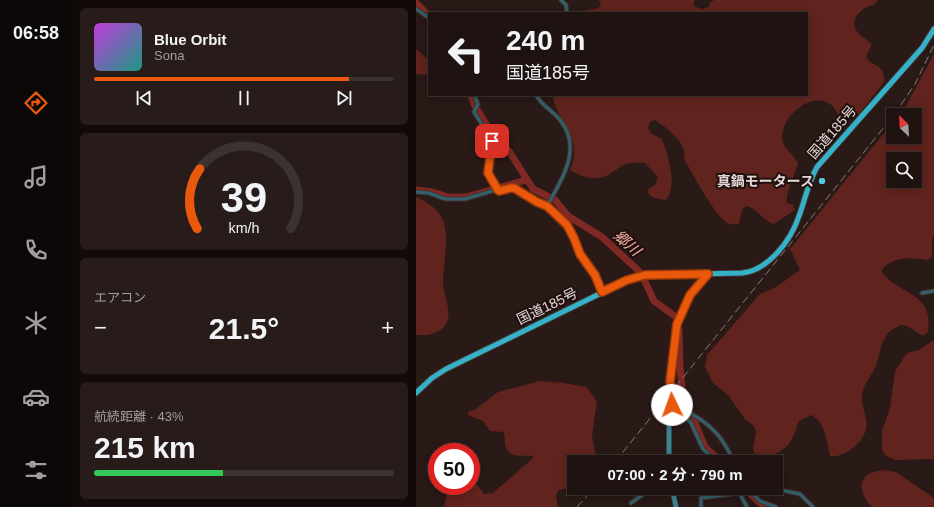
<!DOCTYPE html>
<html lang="ja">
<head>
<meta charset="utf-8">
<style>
	body { margin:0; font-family:Helvetica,"Noto Sans JP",sans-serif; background:#271c1a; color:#f1f3f6; height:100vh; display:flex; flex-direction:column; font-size:15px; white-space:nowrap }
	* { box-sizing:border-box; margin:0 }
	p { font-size:13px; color:#a19e9f }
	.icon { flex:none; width:22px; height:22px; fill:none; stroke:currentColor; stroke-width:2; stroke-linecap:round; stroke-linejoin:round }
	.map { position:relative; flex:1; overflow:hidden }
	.drawer { display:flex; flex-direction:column; gap:8px; padding:8px; background:#110a09; width:344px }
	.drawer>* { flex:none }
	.hud { position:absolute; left:12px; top:12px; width:380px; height:84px; border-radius:0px; box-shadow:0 2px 10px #0003,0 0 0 1px #3c3231; background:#1f1311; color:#f1f3f6; overflow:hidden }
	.needle { width:26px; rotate:335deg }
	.fabs { position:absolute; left:470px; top:108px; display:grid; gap:8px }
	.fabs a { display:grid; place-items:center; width:36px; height:36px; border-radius:0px; background:#1f1311; box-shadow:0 2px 10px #0003,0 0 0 1px #3c3231; font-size:20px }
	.speed { position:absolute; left:12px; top:443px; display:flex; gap:8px; font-size:20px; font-weight:700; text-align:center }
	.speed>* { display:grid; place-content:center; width:52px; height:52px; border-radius:50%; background:#1f1311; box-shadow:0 2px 10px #0003,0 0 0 1px #3c3231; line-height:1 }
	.speed .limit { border:6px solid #d22; background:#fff; color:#111 }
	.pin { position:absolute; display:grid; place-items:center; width:34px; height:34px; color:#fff; margin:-17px; border-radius:8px; box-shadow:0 2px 6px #0006 }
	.me { position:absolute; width:44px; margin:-22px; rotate:357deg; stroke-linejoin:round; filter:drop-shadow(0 0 3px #0008) }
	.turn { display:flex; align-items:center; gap:14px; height:84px; padding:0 12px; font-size:18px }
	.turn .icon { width:52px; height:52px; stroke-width:2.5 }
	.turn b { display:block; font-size:28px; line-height:34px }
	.big { font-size:30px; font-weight:700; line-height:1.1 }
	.drawer .widget { flex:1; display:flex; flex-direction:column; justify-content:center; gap:6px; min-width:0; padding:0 14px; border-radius:6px; background:#271c1a }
	.drawer .dial { align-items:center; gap:0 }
	.dial svg { height:104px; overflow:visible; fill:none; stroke:#3c3231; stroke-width:7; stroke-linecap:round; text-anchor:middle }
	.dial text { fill:#f1f3f6; stroke:none }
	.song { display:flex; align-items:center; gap:12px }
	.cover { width:48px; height:48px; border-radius:6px; background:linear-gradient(135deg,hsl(290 70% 55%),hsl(170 70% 35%)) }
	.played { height:4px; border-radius:2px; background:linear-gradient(90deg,#ea580c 85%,#3c3231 85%) }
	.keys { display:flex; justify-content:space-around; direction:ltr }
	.heat { display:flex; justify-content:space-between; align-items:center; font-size:22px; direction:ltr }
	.charge { height:6px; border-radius:3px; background:linear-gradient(90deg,#34c759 43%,#3c3231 0) }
	.trip { position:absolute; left:151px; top:455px; width:216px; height:40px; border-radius:0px; background:#1f1311; box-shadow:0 2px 10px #0003,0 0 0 1px #3c3231; font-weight:700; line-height:40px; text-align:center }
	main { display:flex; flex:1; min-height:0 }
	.menu { display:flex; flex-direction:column; width:72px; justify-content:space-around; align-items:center; background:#0c0807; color:#a19e9f }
	.menu .icon { width:28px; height:28px }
	.menu .current { color:#ea580c }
	.menu b { font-size:18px; color:#f1f3f6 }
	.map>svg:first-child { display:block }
</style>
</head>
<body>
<main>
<nav class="menu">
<b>06:58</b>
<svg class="icon current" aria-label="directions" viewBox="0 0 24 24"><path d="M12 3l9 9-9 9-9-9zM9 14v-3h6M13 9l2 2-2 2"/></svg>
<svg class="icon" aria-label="music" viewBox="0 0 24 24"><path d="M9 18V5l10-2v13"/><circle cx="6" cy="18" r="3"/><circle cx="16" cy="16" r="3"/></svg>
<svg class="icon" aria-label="phone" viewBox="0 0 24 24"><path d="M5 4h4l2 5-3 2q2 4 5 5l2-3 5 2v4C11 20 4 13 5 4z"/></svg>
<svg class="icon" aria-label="climate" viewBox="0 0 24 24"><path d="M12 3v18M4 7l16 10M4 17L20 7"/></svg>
<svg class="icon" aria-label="car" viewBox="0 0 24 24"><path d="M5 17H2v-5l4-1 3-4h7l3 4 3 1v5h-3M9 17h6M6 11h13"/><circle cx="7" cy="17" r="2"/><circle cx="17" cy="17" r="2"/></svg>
<svg class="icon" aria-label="filters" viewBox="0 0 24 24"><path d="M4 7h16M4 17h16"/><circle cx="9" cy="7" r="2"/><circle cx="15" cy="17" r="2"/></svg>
</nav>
<section class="drawer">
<div class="widget">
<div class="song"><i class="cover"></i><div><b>Blue Orbit</b><p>Sona</p></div></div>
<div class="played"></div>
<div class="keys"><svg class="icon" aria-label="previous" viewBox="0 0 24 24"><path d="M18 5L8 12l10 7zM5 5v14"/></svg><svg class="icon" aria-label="pause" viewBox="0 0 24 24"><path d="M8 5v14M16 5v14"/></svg><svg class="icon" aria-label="next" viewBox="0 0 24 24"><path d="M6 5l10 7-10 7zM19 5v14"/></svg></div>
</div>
<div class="widget dial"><svg viewBox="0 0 100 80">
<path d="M14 69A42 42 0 1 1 86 69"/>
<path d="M14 69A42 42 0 0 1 16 23" stroke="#ea580c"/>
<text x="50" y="56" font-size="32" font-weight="700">39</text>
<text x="50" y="72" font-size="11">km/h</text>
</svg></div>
<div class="widget"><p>エアコン</p>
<div class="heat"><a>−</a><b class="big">21.5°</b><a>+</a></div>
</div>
<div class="widget"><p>航続距離 · 43%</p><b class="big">215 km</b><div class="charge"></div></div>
</section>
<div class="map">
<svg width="518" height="507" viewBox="0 0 518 507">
	<rect width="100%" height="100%" fill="#291917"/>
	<!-- green -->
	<path fill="#61231d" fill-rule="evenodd" d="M182 0H279L277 5 285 9 293 7 294 2 299 0H462C459 5 454 6 449 8 445 10 442 14 440 17 433 31 448 37 456 44L450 57C456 68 469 62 468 82L444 113 425 119C421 114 419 107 414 104 393 91 366 117 366 138 366 148 379 155 382 164 379 174 369 194 371 203L377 205 379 210 358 224C347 221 341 208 330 206L326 210 323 224C321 224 316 225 314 224 300 220 276 172 268 159 273 144 251 128 239 120L234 122 232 128 236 134 246 139C252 154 262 187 250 200 243 199 231 198 232 189L239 185 242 177 229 163C224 163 219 162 214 163 205 164 200 171 192 175 180 182 165 177 154 170 156 164 159 157 158 151 158 129 138 115 137 95H391V13H165L166 11 183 8 185 2Z
		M0 49 13 60V75L0 74Z
		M518 54V236L516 239V257L512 260C497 257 474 256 465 271 482 296 518 290 512 332L507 336 491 326 485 325C479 328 473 330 470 336 464 345 464 355 460 365 456 377 446 384 446 398 446 408 452 419 450 429 448 442 427 459 414 456 411 443 409 421 395 415L383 421C380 428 378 438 373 444 366 452 349 460 339 455L337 449 340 432 338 426 329 419 312 395 297 383 289 367 291 355 344 294 360 287 384 270 374 249 477 122V137H499V115H483L490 106ZM477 159H499V181H477Z
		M0 197C7 200 18 206 23 213 36 231 27 261 27 282 27 295 37 312 30 324 24 334 11 336 0 335Z
		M518 340V459L479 460 469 455 466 450V431L474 408 479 371 491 353 503 350Z
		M124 381 148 383 170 387 181 401 176 436 181 462H158V488H167L165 490 152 488 143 490 140 495 142 507H28L33 486H55V476L68 494 77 493 117 458 116 456C106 455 92 459 89 444 88 439 90 436 87 432L74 431 67 421 52 415V412L60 409 82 392Z
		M468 470 480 472 518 498V507H456C449 500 440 486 450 476 454 472 462 471 468 470Z"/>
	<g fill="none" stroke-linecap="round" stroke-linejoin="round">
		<!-- river -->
		<path stroke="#7e2923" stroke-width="7" d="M0 3 13 16
			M55 95 59 106 78 137 93 151 117 189 139 200 152 216 186 237 225 273 238 301 260 317 263 330 264 368 268 407 279 423 289 447 305 462
			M0 190 16 192 32 197H50L110 180
			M328 488 344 503 354 507"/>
		<defs>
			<path id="minor" d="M145 0 150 5 151 13
				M0 9 13 18
				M58 95 62 104 58 112 75 139 76 150 72 173 83 191
				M120 95C125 105 137 111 144 120 167 148 146 180 131 206
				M0 192 13 193 29 199H49L76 191H83L95 188 121 202 131 206 151 225 158 238 164 254 179 275 186 292
				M506 293 518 291
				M269 416 275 423 287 449 301 462
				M253 417 269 416 274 413C297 426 307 438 318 462
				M360 466 366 467
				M326 488 325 496 331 507
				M330 488 344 501 360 507
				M332 490H364L384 494 397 507
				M215 503 236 488
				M285 507V498L316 494"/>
			<path id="secondary" d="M253 462V417L258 398 254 382 260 331 264 316 274 295 292 274
				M256 488 260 507"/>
			<path id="trunk" d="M0 393 16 378 30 369 218 277 235 275 326 273C353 270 375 240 383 216 389 200 392 183 401 167L506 48 518 29"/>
		</defs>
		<!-- minor casing -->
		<use href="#minor" stroke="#433332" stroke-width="5"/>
		<!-- secondary casing -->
		<use href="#secondary" stroke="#433332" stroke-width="6"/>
		<!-- trunk casing -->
		<use href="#trunk" stroke="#433332" stroke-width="7"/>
		<!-- minor -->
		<use href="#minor" stroke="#32616b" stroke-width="3"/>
		<!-- secondary -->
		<use href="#secondary" stroke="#368797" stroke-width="4.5"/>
		<!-- trunk -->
		<use href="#trunk" stroke="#34b2c8" stroke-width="5"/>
		<!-- rail -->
		<path stroke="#887a79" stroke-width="1" stroke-dasharray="8 4" stroke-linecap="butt" d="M478 115 499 84 518 45
			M199 462 477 116
			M161 507 178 488"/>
	</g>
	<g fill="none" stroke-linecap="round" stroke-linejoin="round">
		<defs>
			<path id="route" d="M76 141 72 173 82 190 83 191 95 188H98L121 202 131 206 151 225 158 238 164 254 179 275 186 292 211 280 229 275 292 274 274 295 261 324 254 382 257 395 256 405"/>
		</defs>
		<!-- route casing -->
		<use href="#route" stroke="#983908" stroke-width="10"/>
		<!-- route -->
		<use href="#route" stroke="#ea580c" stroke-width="7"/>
	</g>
	<!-- markers -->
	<circle fill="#55cae0" stroke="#1f100e" stroke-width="1.5" cx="406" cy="181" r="4"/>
	<g text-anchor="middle" stroke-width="4" stroke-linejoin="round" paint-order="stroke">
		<!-- street labels -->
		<g font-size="14" fill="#e2d6d5" stroke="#1f100e">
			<text transform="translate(416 132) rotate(-49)" y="5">国道185号</text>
			<text transform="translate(131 306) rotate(-26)" y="5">国道185号</text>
		</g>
		<!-- poi labels -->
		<g font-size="14" font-weight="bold" fill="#e2d6d5" stroke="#1f100e" text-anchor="end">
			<text x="398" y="186">真鍋モータース</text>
		</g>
		<!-- water labels -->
		<g font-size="15" font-style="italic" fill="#fbb0a6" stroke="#1f100e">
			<text transform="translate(211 243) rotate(42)" y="5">郷川</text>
		</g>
	</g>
</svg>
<div class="fabs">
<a><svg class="needle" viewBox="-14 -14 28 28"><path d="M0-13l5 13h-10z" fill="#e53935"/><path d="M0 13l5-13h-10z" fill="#a19e9f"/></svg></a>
<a><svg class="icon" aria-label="search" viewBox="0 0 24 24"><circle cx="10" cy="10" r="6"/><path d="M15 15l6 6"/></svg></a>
</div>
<div class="speed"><div class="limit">50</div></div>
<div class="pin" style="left:76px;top:141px;background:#d93025"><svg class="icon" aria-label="arrive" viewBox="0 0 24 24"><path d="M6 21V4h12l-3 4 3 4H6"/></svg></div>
<svg class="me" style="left:256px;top:405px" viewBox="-20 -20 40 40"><circle r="19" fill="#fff"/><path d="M0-13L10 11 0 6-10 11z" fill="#ea580c"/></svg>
<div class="trip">07:00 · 2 分 · 790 m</div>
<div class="hud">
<div class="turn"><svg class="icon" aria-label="left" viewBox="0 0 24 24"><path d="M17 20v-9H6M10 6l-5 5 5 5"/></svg><div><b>240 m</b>国道185号</div></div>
</div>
</div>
</main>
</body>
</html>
